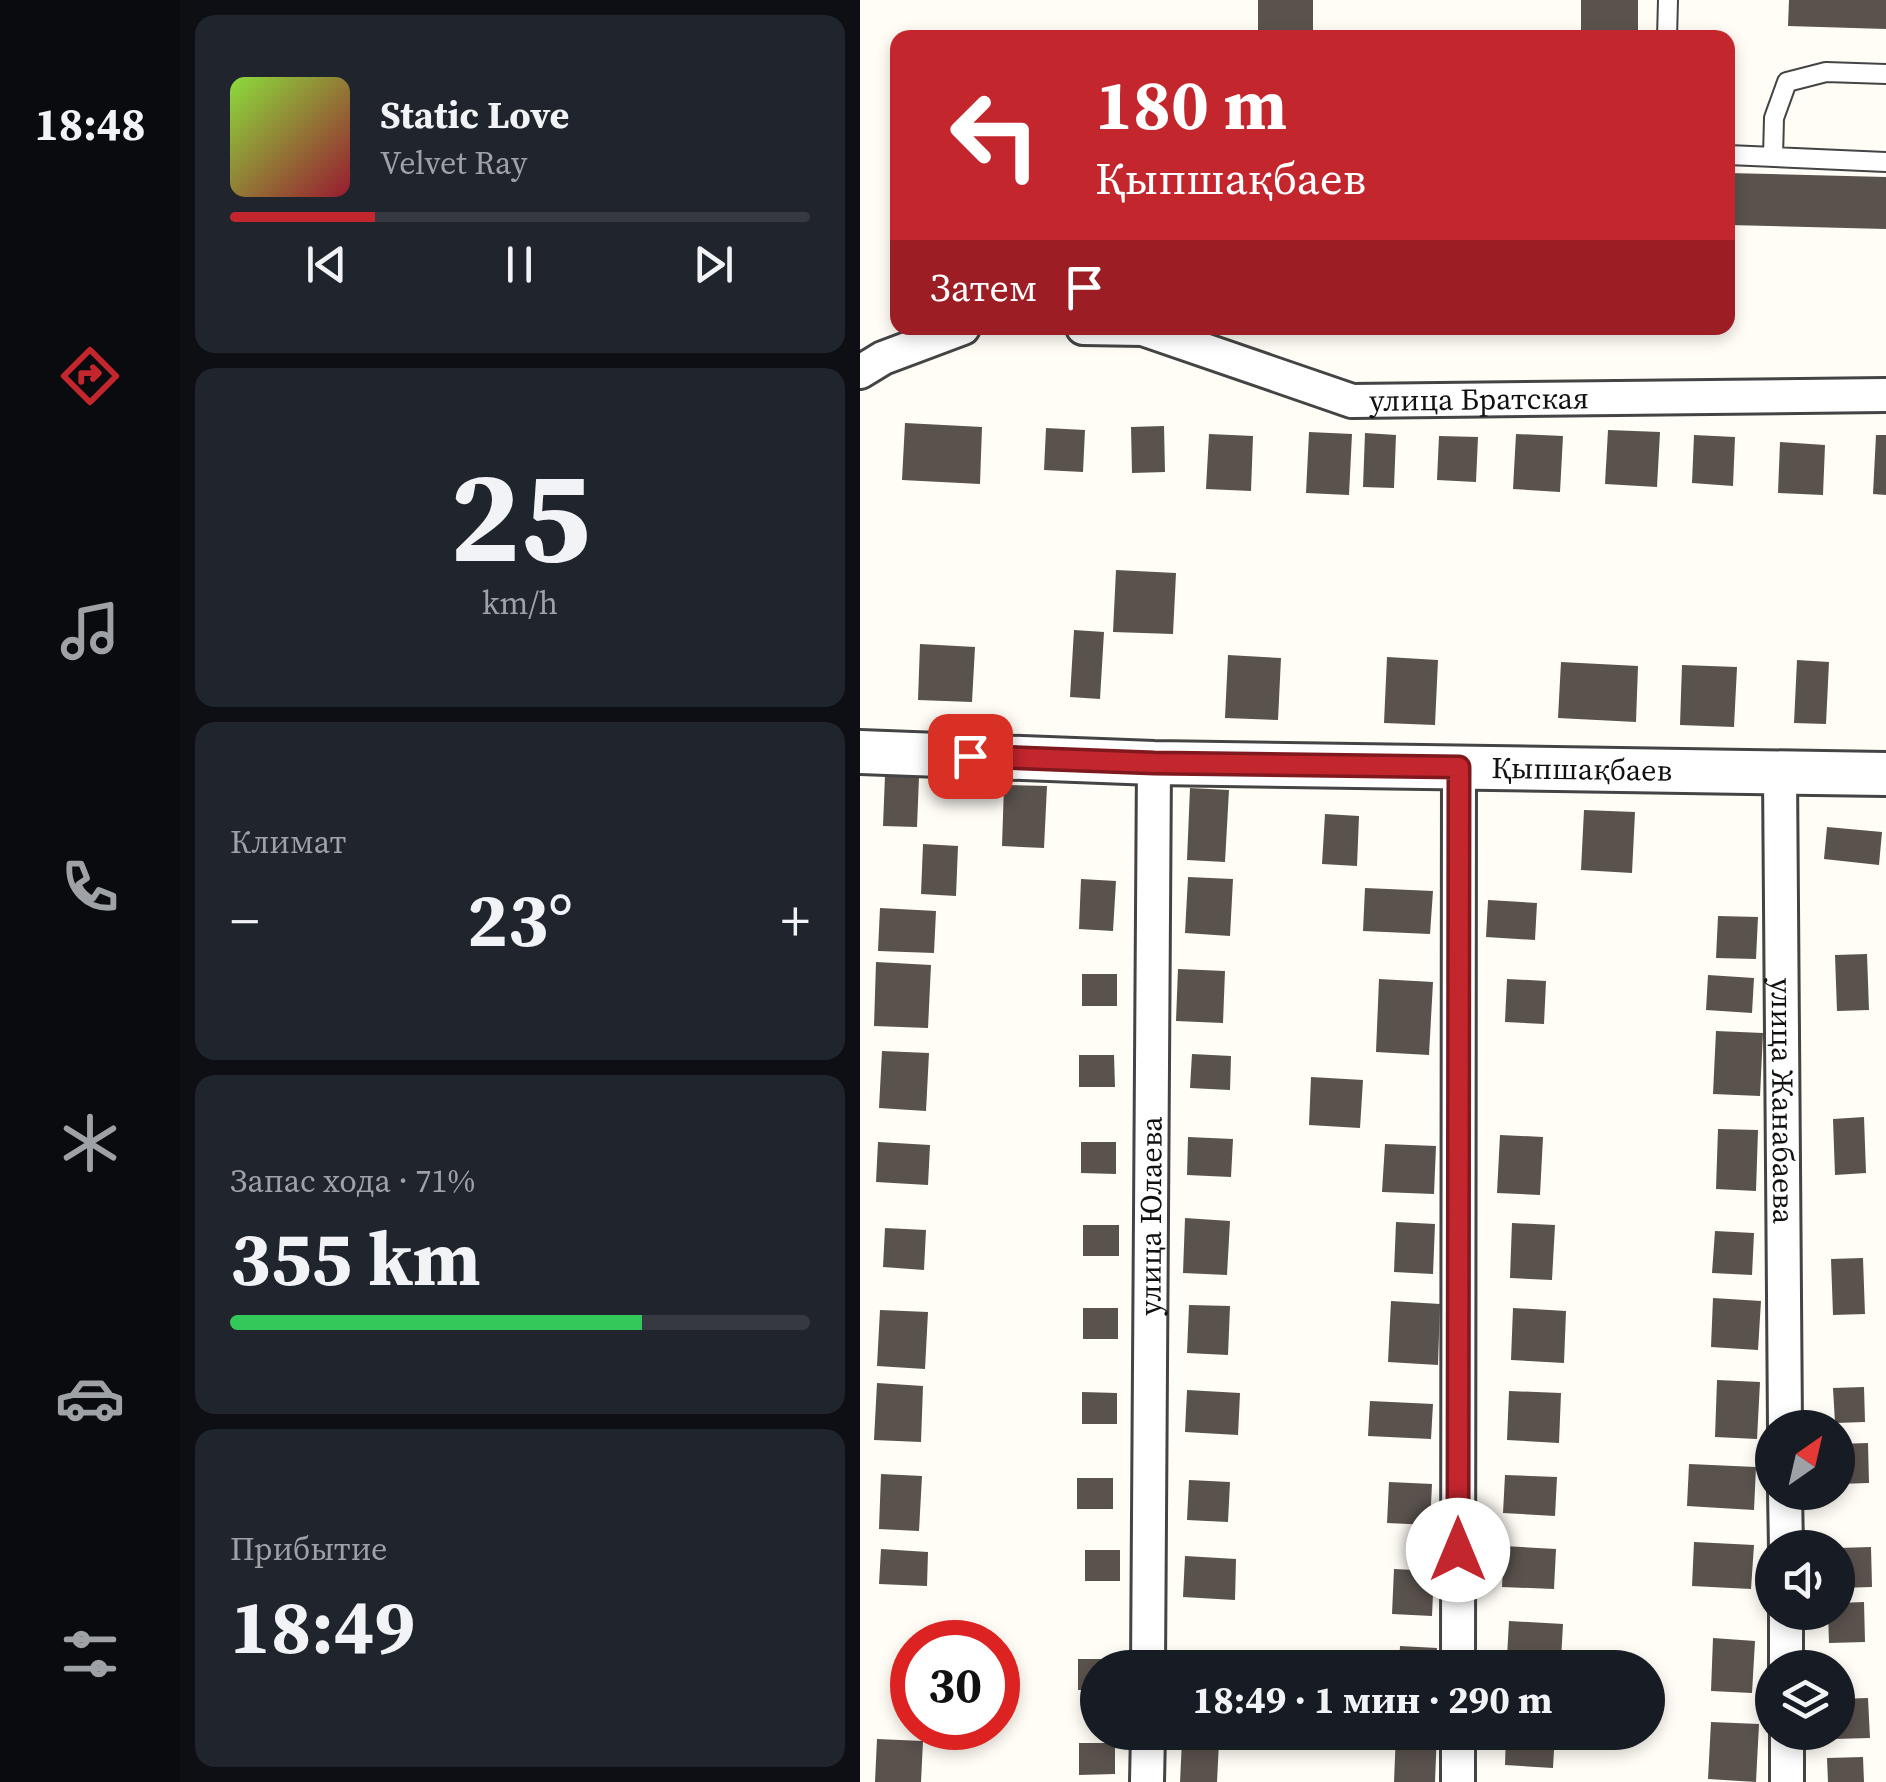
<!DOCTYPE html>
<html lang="ru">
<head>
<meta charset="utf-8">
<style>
	body { margin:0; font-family:"Source Serif 4",serif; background:#20242c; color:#f1f3f6; height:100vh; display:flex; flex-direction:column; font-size:38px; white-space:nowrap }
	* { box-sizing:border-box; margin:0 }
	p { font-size:32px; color:#9ea1a6 }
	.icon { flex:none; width:55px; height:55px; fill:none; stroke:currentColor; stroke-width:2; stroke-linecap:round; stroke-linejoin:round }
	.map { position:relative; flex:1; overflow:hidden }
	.side { display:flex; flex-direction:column; gap:15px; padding:15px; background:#0d0f14; width:680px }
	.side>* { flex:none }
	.banner { position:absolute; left:30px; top:30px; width:845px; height:305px; border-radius:20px; box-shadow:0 5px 15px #0003; background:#c4262e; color:#fff; overflow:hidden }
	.needle { width:65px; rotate:34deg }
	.buttons { position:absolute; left:895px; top:1410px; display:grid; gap:20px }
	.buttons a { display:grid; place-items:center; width:100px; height:100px; border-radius:50%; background:#171b24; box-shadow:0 5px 15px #0003; font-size:50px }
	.speed { position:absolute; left:30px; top:1620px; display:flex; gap:20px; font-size:50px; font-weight:700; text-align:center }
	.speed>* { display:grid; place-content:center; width:130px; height:130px; border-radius:50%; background:#171b24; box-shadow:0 5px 15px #0003; line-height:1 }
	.speed .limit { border:15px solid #d22; background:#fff; color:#111 }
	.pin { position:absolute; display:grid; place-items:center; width:85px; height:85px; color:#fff; margin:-42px; border-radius:20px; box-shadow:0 5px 15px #0006 }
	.me { position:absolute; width:110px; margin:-55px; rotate:0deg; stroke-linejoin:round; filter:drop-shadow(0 0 8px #0008) }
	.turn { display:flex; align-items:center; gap:35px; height:210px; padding:0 40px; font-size:45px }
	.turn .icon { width:130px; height:130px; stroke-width:2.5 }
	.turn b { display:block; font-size:70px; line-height:85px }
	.then { display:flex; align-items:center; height:95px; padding:0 40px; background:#0003; gap:20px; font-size:38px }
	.big { font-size:75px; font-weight:700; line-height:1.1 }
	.side .card { flex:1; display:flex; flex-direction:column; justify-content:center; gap:15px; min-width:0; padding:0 35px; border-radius:20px; background:#20242c }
	.side .dial { align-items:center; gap:0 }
	.dial b { font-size:130px; line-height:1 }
	.song { display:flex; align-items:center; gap:30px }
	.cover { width:120px; height:120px; border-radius:15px; background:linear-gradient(135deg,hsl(90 70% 55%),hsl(350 70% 35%)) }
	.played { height:10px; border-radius:5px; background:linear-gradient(90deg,#c4262e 25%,#363941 25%) }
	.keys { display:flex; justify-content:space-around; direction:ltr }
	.heat { display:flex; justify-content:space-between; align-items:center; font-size:55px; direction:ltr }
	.charge { height:15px; border-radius:8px; background:linear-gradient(90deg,#34c759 71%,#363941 0) }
	.trip { position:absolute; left:220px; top:1650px; width:585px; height:100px; border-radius:50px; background:#171b24; box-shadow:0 5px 15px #0003; font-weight:700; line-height:100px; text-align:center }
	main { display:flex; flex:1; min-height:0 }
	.menu { display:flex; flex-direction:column; width:180px; justify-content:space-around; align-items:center; background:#090b0e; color:#9ea1a6 }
	.menu .icon { width:70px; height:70px }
	.menu .on { color:#c4262e }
	.menu b { font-size:45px; color:#f1f3f6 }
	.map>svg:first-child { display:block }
</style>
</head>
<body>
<main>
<nav class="menu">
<b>18:48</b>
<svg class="icon on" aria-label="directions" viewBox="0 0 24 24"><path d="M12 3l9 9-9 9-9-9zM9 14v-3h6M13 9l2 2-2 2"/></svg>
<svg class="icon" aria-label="music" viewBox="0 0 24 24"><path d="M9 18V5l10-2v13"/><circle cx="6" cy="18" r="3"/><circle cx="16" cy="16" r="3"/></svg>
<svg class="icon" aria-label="phone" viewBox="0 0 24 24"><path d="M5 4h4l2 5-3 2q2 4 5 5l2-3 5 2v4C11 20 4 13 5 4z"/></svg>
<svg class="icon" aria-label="climate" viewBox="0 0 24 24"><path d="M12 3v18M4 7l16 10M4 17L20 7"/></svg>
<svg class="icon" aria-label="car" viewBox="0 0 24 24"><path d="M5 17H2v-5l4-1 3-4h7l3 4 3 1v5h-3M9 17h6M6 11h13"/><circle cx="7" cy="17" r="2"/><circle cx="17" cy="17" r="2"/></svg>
<svg class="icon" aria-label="filters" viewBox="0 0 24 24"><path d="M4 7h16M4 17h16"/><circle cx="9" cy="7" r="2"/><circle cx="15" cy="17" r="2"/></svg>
</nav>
<section class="side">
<div class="card">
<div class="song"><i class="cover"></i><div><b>Static Love</b><p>Velvet Ray</p></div></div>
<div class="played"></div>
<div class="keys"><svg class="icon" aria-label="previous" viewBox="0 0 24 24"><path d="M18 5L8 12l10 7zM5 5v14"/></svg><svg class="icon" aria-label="pause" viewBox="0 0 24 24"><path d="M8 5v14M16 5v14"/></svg><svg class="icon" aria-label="next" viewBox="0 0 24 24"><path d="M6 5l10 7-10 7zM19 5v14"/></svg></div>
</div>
<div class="card dial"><b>25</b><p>km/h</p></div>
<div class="card"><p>Климат</p>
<div class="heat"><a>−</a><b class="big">23°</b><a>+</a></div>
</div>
<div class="card"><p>Запас хода · 71%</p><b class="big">355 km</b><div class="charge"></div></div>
<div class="card"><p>Прибытие</p><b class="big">18:49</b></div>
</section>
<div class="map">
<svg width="1026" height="1782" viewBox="0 0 1026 1782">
	<rect width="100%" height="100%" fill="#fffdf5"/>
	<!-- building -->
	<path fill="#5a524d" d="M398 0H453V38H398Z
		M721 0H778V38H721Z
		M929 0H1026V29L928 26Z
		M868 173 1026 177V229L868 225Z
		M45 423 122 427 120 484 42 480Z
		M304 426 305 472 272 473 271 427Z
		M186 428 225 430 223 472 184 470Z
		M748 430 800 432 797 487 745 484Z
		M449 432 492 434 489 495 446 493Z
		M505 433 536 435 534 488 503 487Z
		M349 434 393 436 391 491 346 489Z
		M656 434 703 436 700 492 653 489Z
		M834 435 875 437 873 486 832 483Z
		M1016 435H1026V495L1013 494Z
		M579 436 618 437 616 482 577 480Z
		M920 442 965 445 963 495 918 493Z
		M256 570 316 573 313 634 253 632Z
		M214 630 244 632 240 699 210 697Z
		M60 644 115 647 112 702 58 700Z
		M368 655 421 658 418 720 365 718Z
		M527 657 578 660 575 725 524 723Z
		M937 660 969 662 966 724 934 723Z
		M701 662 778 666 776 722 698 718Z
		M822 665 877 667 874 727 820 725Z
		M25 775 59 777 57 827 23 826Z
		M144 785 187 786 184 848 142 846Z
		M330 788 369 790 365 862 327 860Z
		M724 810 775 812 772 873 721 870Z
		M465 814 499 816 497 866 462 864Z
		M967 827 1022 832 1019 865 964 859Z
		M63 844 98 846 96 896 61 894Z
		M328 877 373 879 370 936 325 933Z
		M221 879 256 881 253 931 219 929Z
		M505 888 573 891 570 934 503 931Z
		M628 900 677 903 675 940 626 937Z
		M20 908 76 911 74 953 18 951Z
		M858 916 898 917 896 959 856 958Z
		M1007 954 1009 1010 977 1011 975 955Z
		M16 962 71 965 68 1028 14 1026Z
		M318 969 365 971 363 1023 316 1021Z
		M222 974H257V1006H222Z
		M848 975 894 978 892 1013 846 1010Z
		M519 979 573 982 569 1055 516 1052Z
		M647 979 686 981 684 1024 645 1022Z
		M856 1031 903 1033 900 1096 853 1094Z
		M22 1051 69 1053 66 1111 19 1108Z
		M332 1054 371 1056 370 1090 330 1088Z
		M219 1055H254L255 1087H219Z
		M451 1077 503 1080 500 1128 449 1125Z
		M1004 1117 1006 1173 975 1175 973 1119Z
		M858 1129 898 1130 896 1191 856 1189Z
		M640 1135 683 1137 680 1195 637 1193Z
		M328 1137 373 1139 371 1177 327 1175Z
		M18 1142 70 1145 68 1185 16 1182Z
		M221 1142H256V1174L221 1173Z
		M525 1144 576 1146 574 1194 522 1192Z
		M325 1218 370 1221 367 1275 323 1273Z
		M536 1222 575 1224 573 1274 534 1272Z
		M652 1223 695 1225 692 1280 650 1278Z
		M223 1225H259V1256H223Z
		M25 1228 66 1230 64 1270 23 1267Z
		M855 1231 894 1233 892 1275 852 1273Z
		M1003 1258 1005 1314 973 1315 971 1259Z
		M853 1298 901 1301 898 1350 851 1347Z
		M531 1301 580 1304 578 1365 528 1362Z
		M329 1305 370 1306 368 1355 327 1353Z
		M223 1308H258V1339H223Z
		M653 1308 706 1311 704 1363 651 1360Z
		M20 1310 68 1312 65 1369 17 1366Z
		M857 1380 900 1382 897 1439 855 1437Z
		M17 1383 63 1386 61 1442 14 1440Z
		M1004 1387 1005 1422 975 1423 973 1388Z
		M327 1390 380 1393 378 1435 325 1432Z
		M649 1391 701 1393 699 1443 647 1440Z
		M222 1392 257 1393V1424H222Z
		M510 1401 573 1404 571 1439 508 1436Z
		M1008 1443 1009 1483 978 1484V1444Z
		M829 1464 896 1467 894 1510 827 1506Z
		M21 1474 62 1476 59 1531 19 1529Z
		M645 1475 697 1477 695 1516 643 1513Z
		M217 1478H253V1509H217Z
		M329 1480 370 1482 368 1522 327 1520Z
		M529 1482 572 1484 570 1525 527 1523Z
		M834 1542 894 1545 891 1589 832 1586Z
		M644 1546 696 1549 694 1589 642 1587Z
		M1011 1547 1012 1587 978 1588V1548Z
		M21 1549 68 1552 67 1586 19 1584Z
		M225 1550H260V1581H225Z
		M325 1556 376 1559 375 1600 323 1597Z
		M534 1569 574 1571 572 1616 532 1614Z
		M1004 1602 1005 1642 969 1643 968 1612H978V1603Z
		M649 1621 703 1624 701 1660 647 1657Z
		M853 1638 895 1641 892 1693 851 1691Z
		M540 1646 577 1648 576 1668H539Z
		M325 1651 374 1654 373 1668H324Z
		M218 1659H254V1668H238V1690H218Z
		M46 1672 52 1673V1721L43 1720Z
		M1008 1698 1010 1738 974 1739 973 1732H978V1699Z
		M851 1722 899 1724 896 1782 848 1779Z
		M536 1732H577L575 1782H534Z
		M646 1732H695L693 1768 645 1765Z
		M17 1739 63 1741 61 1782H15Z
		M322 1740 359 1742 357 1782H320Z
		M219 1743H255V1774L219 1775Z
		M1003 1757 1004 1782H968L967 1758Z"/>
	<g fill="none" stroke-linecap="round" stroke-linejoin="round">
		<defs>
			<path id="service" d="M807 38 808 0
				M868 155 1026 162
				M913 157 914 118 927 82 966 72 1026 74"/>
			<g id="minor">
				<path id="s1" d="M223 328 283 329 492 401 1026 395"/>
				<path d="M0 372 23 358 103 328"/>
				<path id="s2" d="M920 773 925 1428"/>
				<path d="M925 1492 926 1548"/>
				<path d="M926 1612V1668"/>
				<path id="s3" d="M288 1668 294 763"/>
				<path d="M598 1668 599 767"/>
				<path d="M927 1732V1782"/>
				<path d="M287 1782 288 1732"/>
				<path d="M598 1782V1732"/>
			</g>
			<g id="tertiary">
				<path id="s4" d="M0 752 294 763 1026 774"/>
			</g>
		</defs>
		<!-- service casing -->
		<use href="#service" stroke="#444" stroke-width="22"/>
		<!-- minor casing -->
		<use href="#minor" stroke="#444" stroke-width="38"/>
		<!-- tertiary casing -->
		<use href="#tertiary" stroke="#444" stroke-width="48"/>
		<!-- service -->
		<use href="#service" stroke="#fff" stroke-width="18"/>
		<!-- minor -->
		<use href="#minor" stroke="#fff" stroke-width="32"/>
		<!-- tertiary -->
		<use href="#tertiary" stroke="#fff" stroke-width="42"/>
	</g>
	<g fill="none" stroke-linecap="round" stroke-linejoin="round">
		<defs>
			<path id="route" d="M110 756 294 763 599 767 598 1550"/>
		</defs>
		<!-- route casing -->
		<use href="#route" stroke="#7f191e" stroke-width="25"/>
		<!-- route -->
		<use href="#route" stroke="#c4262e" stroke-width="18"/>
	</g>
	<g text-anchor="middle" stroke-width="10" stroke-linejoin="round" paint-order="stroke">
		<!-- street labels -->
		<g font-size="30" fill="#111" stroke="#fff">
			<text dy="10" stroke="none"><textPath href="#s1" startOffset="408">улица Братская</textPath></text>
			<text dy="10" stroke="none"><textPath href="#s4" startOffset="722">Қыпшақбаев</textPath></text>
			<text dy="10" stroke="none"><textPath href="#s2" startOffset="328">улица Жанабаева</textPath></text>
			<text dy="10" stroke="none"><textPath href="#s3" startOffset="452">улица Юлаева</textPath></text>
		</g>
	</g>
</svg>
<div class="buttons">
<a><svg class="needle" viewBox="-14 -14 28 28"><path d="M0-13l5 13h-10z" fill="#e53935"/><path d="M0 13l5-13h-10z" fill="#9ea1a6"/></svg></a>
<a><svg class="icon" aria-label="sound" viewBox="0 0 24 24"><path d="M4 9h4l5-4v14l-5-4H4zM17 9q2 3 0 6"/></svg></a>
<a><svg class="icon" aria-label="layers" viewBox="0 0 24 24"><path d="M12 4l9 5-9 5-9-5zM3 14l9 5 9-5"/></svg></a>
</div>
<div class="speed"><div class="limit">30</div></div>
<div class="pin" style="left:110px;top:756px;background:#d93025"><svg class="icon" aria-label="arrive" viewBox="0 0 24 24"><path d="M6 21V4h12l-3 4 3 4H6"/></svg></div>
<svg class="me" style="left:598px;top:1550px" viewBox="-20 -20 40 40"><circle r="19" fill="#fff"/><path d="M0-13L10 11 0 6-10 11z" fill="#c4262e"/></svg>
<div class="trip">18:49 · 1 мин · 290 m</div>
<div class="banner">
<div class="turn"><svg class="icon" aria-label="left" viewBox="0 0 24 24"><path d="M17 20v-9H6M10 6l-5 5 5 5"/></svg><div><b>180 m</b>Қыпшақбаев</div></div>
<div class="then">Затем<svg class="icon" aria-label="arrive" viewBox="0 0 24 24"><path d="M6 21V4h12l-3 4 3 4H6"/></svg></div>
</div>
</div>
</main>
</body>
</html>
